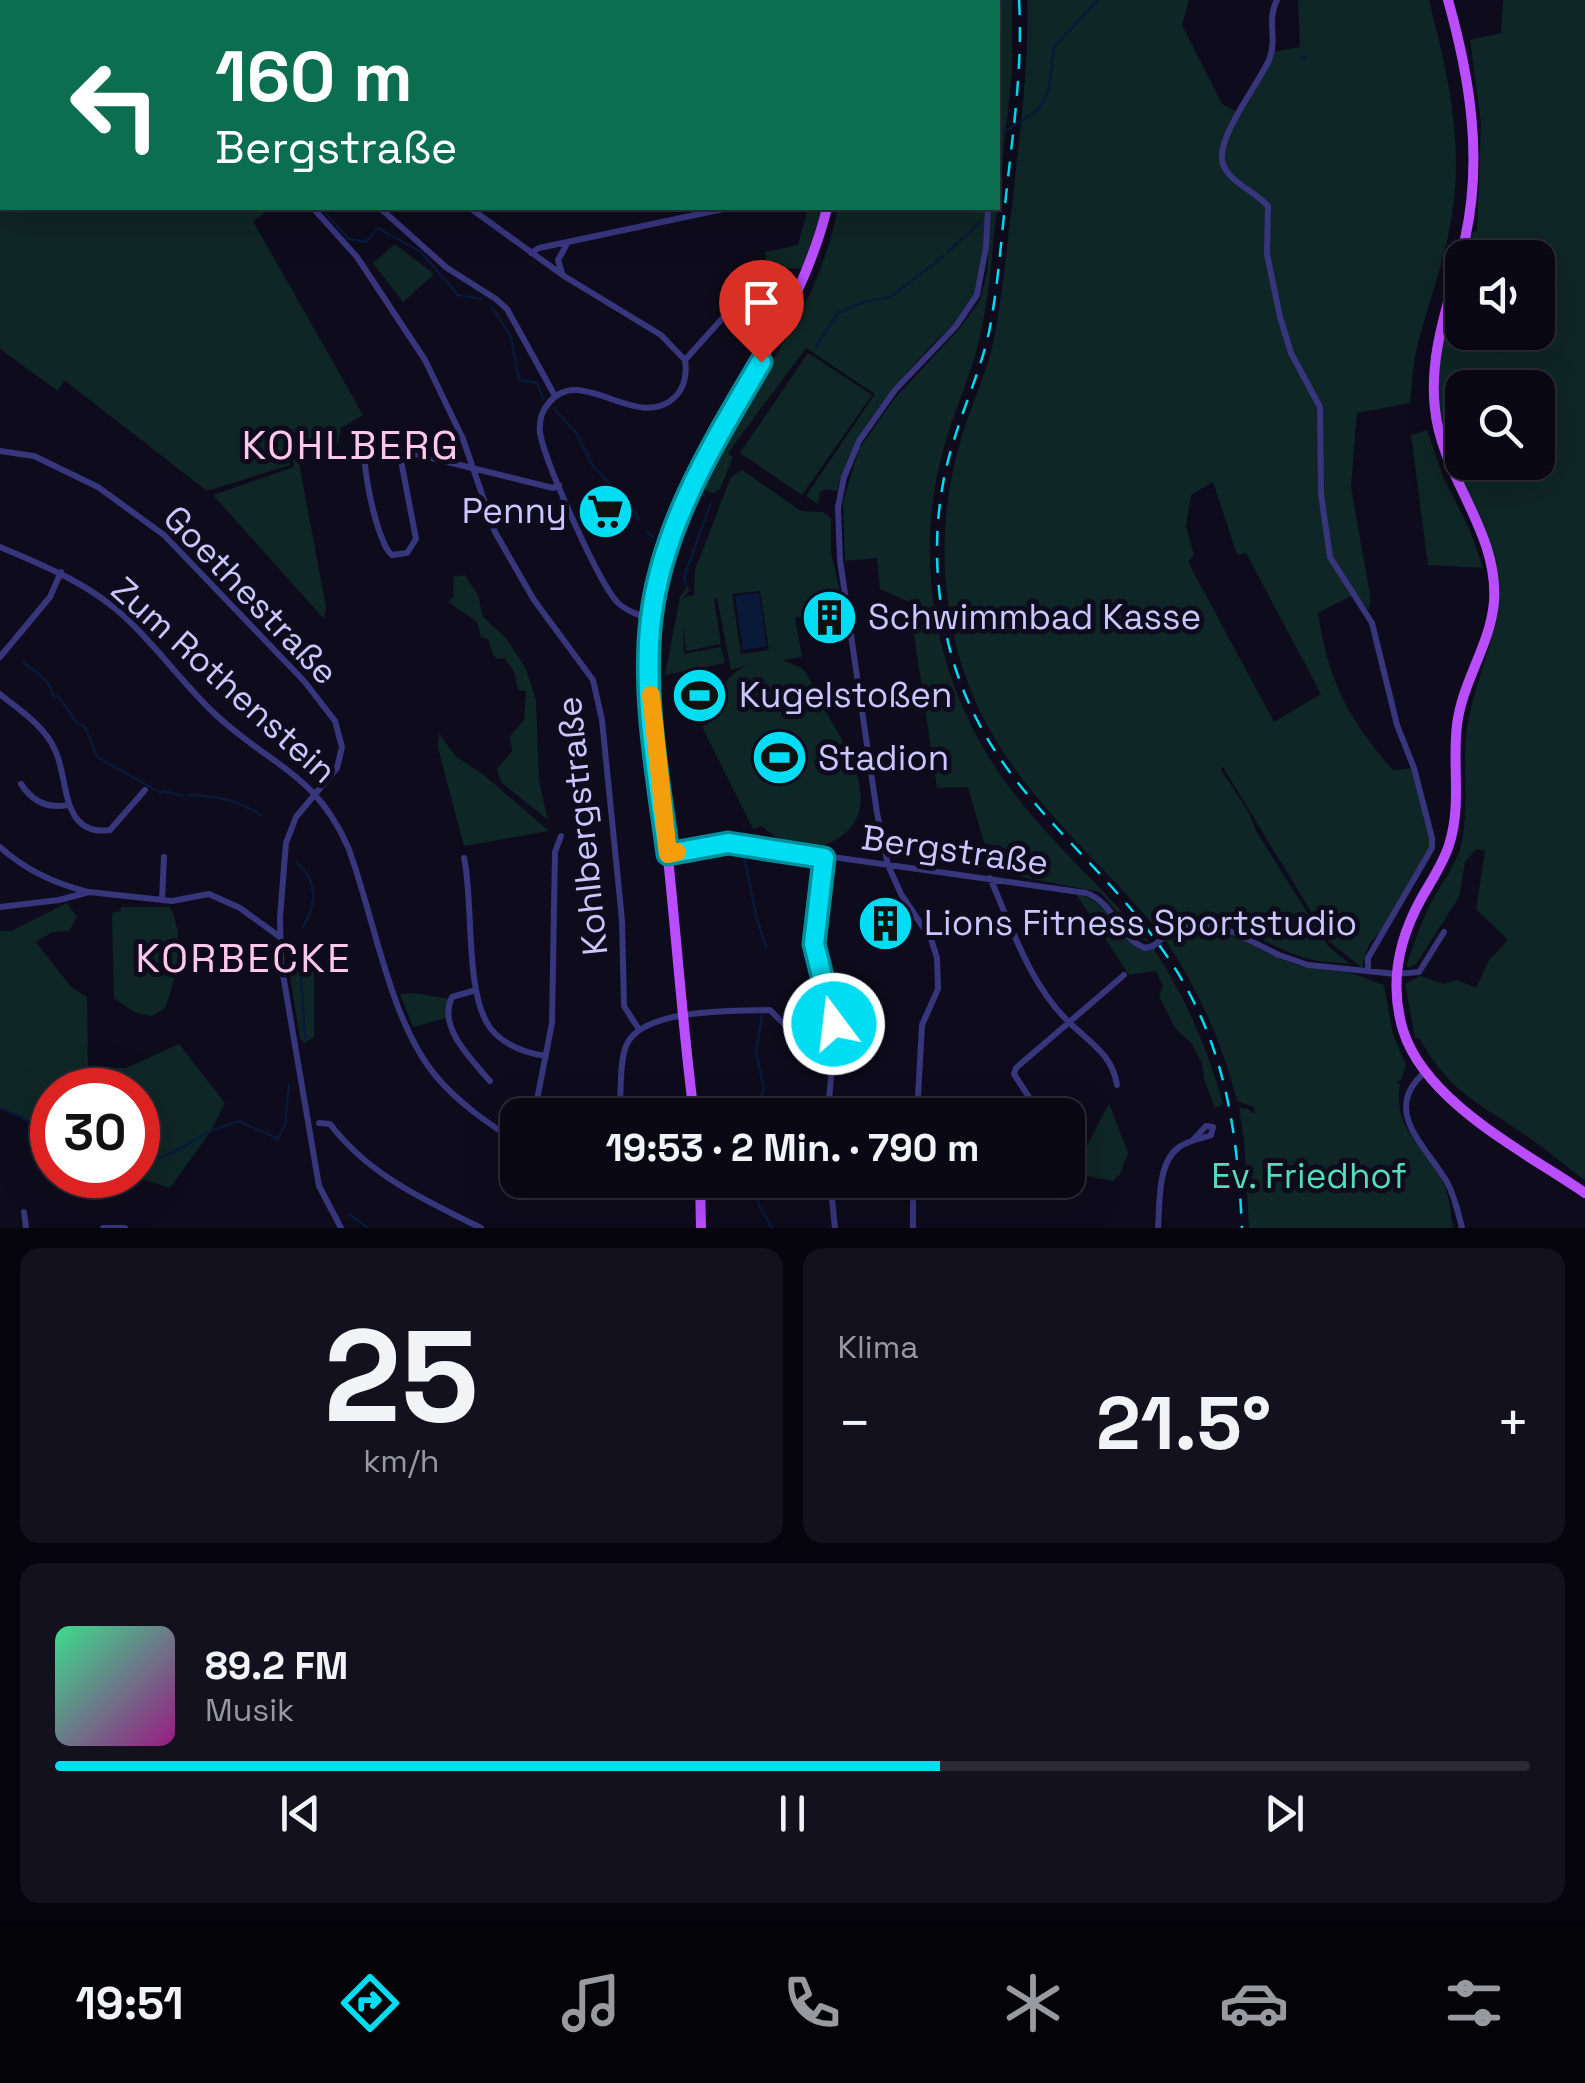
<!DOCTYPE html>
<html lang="de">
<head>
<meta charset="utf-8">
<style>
	body { margin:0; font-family:"Space Grotesk",sans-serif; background:#13111e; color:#f1f3f6; height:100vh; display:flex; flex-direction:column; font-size:38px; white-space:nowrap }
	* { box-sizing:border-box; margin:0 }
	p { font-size:32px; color:#999aa0 }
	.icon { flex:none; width:55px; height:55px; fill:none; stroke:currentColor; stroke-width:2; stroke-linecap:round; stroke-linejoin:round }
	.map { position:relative; height:1228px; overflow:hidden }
	.details { display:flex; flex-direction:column; gap:20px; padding:20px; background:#06040c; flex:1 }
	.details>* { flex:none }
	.banner { position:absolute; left:0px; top:0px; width:1000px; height:210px; box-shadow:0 10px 40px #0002,0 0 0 2px #2a2934; background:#0b6e4f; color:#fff; overflow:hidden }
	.buttons { position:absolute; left:1445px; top:240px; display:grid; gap:20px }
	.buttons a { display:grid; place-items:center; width:110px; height:110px; border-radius:20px; background:#0a0815; box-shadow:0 10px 40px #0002,0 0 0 2px #2a2934; font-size:50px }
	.speed { position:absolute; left:30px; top:1068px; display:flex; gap:20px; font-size:50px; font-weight:700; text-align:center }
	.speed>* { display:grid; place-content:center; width:130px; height:130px; border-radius:50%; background:#0a0815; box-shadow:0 10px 40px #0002,0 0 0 2px #2a2934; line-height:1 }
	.speed .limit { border:15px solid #d22; background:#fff; color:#111 }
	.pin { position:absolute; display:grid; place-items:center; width:85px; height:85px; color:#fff; margin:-102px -42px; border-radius:50% 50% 50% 0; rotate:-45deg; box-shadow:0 0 10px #0007 }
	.pin .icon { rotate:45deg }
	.me { position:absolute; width:110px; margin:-55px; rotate:345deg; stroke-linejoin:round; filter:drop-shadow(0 0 8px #0008) }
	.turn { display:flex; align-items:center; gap:35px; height:210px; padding:0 50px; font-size:45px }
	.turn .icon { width:130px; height:130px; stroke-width:2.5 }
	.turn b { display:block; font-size:70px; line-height:85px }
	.big { font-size:75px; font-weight:700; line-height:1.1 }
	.details .tile { flex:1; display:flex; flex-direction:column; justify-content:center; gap:15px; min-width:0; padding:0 35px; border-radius:20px; background:#13111e }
	.details .dial { align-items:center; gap:0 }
	.dial b { font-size:130px; line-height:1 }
	.song { display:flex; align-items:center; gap:30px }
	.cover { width:120px; height:120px; border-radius:15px; background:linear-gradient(135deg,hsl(150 70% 55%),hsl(310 70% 35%)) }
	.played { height:10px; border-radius:5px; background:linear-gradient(90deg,#00dcf1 60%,#2a2934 60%) }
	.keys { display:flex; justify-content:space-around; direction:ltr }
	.heat { display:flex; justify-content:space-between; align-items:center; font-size:55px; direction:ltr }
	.details .tiles { flex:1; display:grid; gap:20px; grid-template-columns:1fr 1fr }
	.tile:last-child { grid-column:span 2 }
	.trip { position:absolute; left:500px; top:1098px; width:585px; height:100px; border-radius:20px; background:#0a0815; box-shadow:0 10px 40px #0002,0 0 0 2px #2a2934; font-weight:700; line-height:100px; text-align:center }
	.dock { display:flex; height:160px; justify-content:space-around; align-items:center; background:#040308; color:#999aa0 }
	.dock .icon { width:70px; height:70px }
	.dock .selected { color:#00dcf1 }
	.dock b { font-size:45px; color:#f1f3f6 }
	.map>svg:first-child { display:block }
</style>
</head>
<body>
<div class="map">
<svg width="1585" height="1228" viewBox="0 0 1585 1228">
	<rect width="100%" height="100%" fill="#0e0b1c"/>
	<!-- green -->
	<path fill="#0e2625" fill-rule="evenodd" d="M0 0H236L2 2V208H273L253 221 363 415 341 428 338 444 289 453 290 465 207 491 64 380 58 391 0 349Z
		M949 0H1012V73L998 203V2Z
		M1027 0H1189L1182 25 1222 104 1237 112 1271 52 1300 47 1298 0H1429C1446 68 1463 136 1453 207 1447 259 1426 306 1415 357 1412 372 1412 388 1410 403L1357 413 1351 487 1370 595 1369 610 1355 594 1318 613C1328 680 1348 719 1393 770L1414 768 1432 848 1391 920 1369 944 1362 968 1329 941 1223 767 1221 770 1248 811 1256 831 1328 946 1350 964C1332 962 1314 962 1296 955 1245 937 1213 895 1161 934 1104 864 1031 806 987 725 940 638 933 533 961 439 971 405 987 373 994 339 1003 291 1007 244 1013 196 1020 130 1029 66 1027 0ZM1213 482 1237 555 1246 553 1321 694 1274 722 1188 562 1194 555 1186 526 1191 495Z
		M1503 0H1585V1180C1565 1166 1548 1150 1528 1137 1478 1102 1451 1094 1419 1038H1415L1405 984 1420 976 1444 984 1457 980 1476 988 1489 960 1508 940 1476 909 1485 851 1476 849 1465 862 1459 897 1416 964 1409 968 1406 966C1413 947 1419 928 1428 909 1437 889 1453 870 1460 849 1472 805 1459 756 1470 712 1480 668 1502 626 1497 579 1493 536 1469 505 1453 466 1420 389 1448 313 1468 236L1477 230 1481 123 1470 40 1501 33ZM1462 258H1538V332H1462ZM1462 388H1538V462H1462Z
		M808 208H822L803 269 766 268 765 252 798 245Z
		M838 208H985C985 234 984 266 975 291 968 313 947 330 932 345 891 390 853 431 837 491L825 489 820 492 818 504 806 496 875 394 806 348 728 453 733 457 720 489 714 493 702 490 706 497 700 496 692 511C694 471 772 366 795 323 815 287 830 248 838 208Z
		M991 208H997C992 250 990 294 980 336 972 375 953 412 943 451 913 560 935 678 998 771 1040 834 1101 884 1149 942 1128 937 1116 906 1099 892L1000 873 1002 847 984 843 968 787 937 788 909 602 880 589 877 558 845 561 843 502 859 449 894 399 960 328 980 300 987 273Z
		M395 244 434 274 403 302 373 263Z
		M808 353 872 395 802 495 740 453Z
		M1427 430 1444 479 1469 528 1483 568 1428 565 1411 435Z
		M298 458 326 607 324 619 213 495 294 467 293 460Z
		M742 470 801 511 823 512 831 518V552L845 614 831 616 829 611 795 618 802 657 783 660C788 663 799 666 804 670 811 678 816 695 822 705 846 746 894 818 825 845 801 854 779 841 761 826L753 829 702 727 713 720C715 692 727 671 755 663L731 670 717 598 714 599 721 644 686 651 683 623 684 654 721 647 725 663 665 675 680 597 688 585 689 591 683 598 694 595 695 570 720 505 731 477ZM760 591 769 650 741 654 732 594Z
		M465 575 478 595 483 617 506 638 526 669 536 700 539 781 548 820 501 782 497 769 512 751 510 736 524 720 526 691 518 690 514 671 504 658 498 659 493 655 488 639 481 637 477 622 448 602 454 597 453 577Z
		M439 733 455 756 484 775 549 831 464 846 438 748Z
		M1076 894C1108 900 1118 929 1140 950L1154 949C1186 998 1207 1047 1223 1104L1215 1108 1204 1079 1202 1063 1191 1043 1175 1028 1159 996 1163 986 1156 971 1129 975Z
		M67 903 77 917 69 931 52 932 36 942 71 987 87 997 88 1067 126 1068 179 1044 225 1103 211 1131 170 1188 130 1175H138V1090H52V1131L0 1109V931H11Z
		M121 907H170C186 939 177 976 165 1008L152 1016 134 1012 114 998 112 913 121 911Z
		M1191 927C1229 927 1259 952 1294 964 1312 970 1330 970 1349 973 1361 975 1371 981 1384 985L1393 1035 1406 1064 1402 1079 1397 1082 1400 1085C1392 1127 1425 1147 1442 1180 1450 1194 1450 1212 1453 1228H1249L1244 1140 1239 1108H1247L1254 1114 1255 1108 1237 1101C1222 1043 1199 990 1165 940Z
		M304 955 314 962V1037L304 1043 300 1038 290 976Z
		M414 993 450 999 447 1018 413 1027 400 994Z
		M1109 1103 1128 1153 1120 1174 1113 1181 1082 1175 1069 1168 1088 1144Z"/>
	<!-- water -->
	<path fill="#081a38" d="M759 593 767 646 743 650 735 596Z"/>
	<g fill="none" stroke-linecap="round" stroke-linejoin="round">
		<!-- stream -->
		<path stroke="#081a38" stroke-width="2.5" d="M82 0 83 2
			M205 0 206 2
			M1300 57 1306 58
			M0 101 2 100
			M998 136 1039 109 1049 89 1054 47 1098 0
			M321 208 349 239 366 242 378 228 421 252 458 295 481 299
			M948 252 979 223
			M492 307 511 337 519 380 537 383 543 398
			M817 345 838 313 866 301 890 297 944 256
			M554 408 577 434 593 466 632 506 639 520
			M647 531 653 537
			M686 585 684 577 710 505
			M23 662C35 672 52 680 53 696L59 697 77 723 85 727 97 757 161 793 163 791 183 796
			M188 795C217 796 237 800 261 815
			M744 856 757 919 766 947
			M297 863C318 881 317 905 303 927
			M300 961 305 1038
			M0 1108 52 1131
			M754 1115 764 1089 756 1052 762 1015
			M138 1159C167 1161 182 1146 207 1133 217 1128 228 1125 239 1121L278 1139 285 1125 289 1085
			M755 1180 759 1206 772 1228
			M349 1214 368 1228"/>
		<!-- minor -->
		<path stroke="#37357c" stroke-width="6" d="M282 0 284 2
			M723 0V2
			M945 0 946 2
			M1277 0C1266 20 1278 39 1269 60 1259 83 1214 140 1223 164 1229 182 1256 192 1268 206L1267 254 1280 317 1291 353 1320 407 1321 494 1330 557 1372 623 1397 725 1414 768 1432 838V848L1368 958V971
			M313 208 357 257 425 360 463 439 495 532 534 600 593 680 602 720 622 920 624 1006 638 1028
			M380 208 447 268 496 299 507 309 555 396
			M470 208 564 276 661 335 685 360C687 373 685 386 676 396 638 435 580 361 548 404 541 412 539 423 540 433 545 462 598 581 617 602 626 611 639 615 651 619
			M531 253 539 248 728 208
			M562 273 558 260 567 244
			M685 360 729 311 750 298 793 280
			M399 450 416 539 407 553 392 555C377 545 358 453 366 436H374L399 450 553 488 559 485
			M0 451 34 456 98 487 164 535 304 681 335 721 342 747 337 768 296 817 286 843 280 917 281 963 319 1186 341 1228
			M0 547C45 566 90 584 126 618 158 648 183 684 215 714 269 765 315 772 348 847 374 916 389 1019 435 1075 458 1103 488 1123 518 1143
			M0 657 50 597 61 572
			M0 694C19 710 45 726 55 750 69 778 60 837 110 830L145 790
			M21 784C32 801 48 809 68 805
			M0 847C25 870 56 884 88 892
			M668 854 741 844 1086 893C1114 902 1120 939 1145 948L1153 946
			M824 857 813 944 835 1024 828 1115
			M464 858C474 901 464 995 491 1029 505 1046 526 1053 546 1056
			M990 878C1012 928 1030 986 1071 1024 1091 1043 1113 1056 1117 1085
			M162 900 164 857
			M0 907 59 900 89 892 172 901 209 894 240 908 280 937
			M1167 935 1200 922 1235 933 1279 955 1308 965 1396 974 1419 972 1444 932
			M476 990 452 997C437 1027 472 1060 490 1081
			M1424 1073C1381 1111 1426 1146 1447 1182 1455 1197 1458 1212 1462 1228
			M534 1115 552 1023 555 852 561 836
			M618 1115C623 1093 618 1067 626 1046 641 1008 734 1011 770 1010L786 1026 835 1042
			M917 1115 922 1025 938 989 937 958 931 939 901 894 888 865 877 813 840 560 838 507 844 477 859 441 895 390 956 326 977 295 986 247 988 208
			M1027 1115 1034 1105 1014 1074 1016 1068 1124 975
			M319 1123 330 1124C370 1176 423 1199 481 1228
			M830 1180 835 1228
			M24 1212 26 1228
			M103 1228H125
			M913 1228V1180
			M1158 1228C1160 1204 1157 1164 1178 1148 1186 1141 1199 1139 1209 1136L1211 1135 1213 1127 1206 1126 1192 1141"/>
		<!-- primary -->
		<path stroke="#ba4dff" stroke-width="10" d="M814 0 815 2
			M1448 0C1470 78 1483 158 1465 239 1452 295 1428 351 1435 409 1442 478 1499 531 1494 602 1490 646 1462 682 1457 725 1452 765 1462 805 1449 845 1443 864 1431 881 1421 899 1399 939 1389 984 1403 1030 1425 1102 1525 1152 1585 1193
			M694 1115C683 1030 677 944 668 858 657 753 633 646 669 543 710 425 797 330 827 208
			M700 1180 701 1228"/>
		<!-- rail -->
		<path stroke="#00dcf1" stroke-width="2.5" stroke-dasharray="15 12" stroke-linecap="butt" d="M1019 0C1023 66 1013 131 1006 196 1001 241 998 287 989 332 981 369 965 403 954 440 933 505 932 575 948 642 983 785 1083 838 1162 949 1224 1036 1237 1124 1242 1228"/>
		<!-- minor-bridge -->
		<path stroke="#37357c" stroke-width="6" d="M1153 946 1167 935"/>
	</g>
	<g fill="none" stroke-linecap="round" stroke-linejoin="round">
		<defs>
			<path id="route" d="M761 362C714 442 662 525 651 619 642 696 658 778 668 854L728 843 824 858 814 944 834 1024"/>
		</defs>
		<!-- route casing -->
		<use href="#route" stroke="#008f9d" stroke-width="25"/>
		<!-- route -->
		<use href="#route" stroke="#00dcf1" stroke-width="18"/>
		<!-- slow -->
		<path stroke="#f59e0b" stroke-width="18" d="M651 695 668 854 677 852"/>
	</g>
	<!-- icons -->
	<defs>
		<symbol id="supermarket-disc" viewBox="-11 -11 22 22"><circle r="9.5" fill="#00dcf1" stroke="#0e0b1c"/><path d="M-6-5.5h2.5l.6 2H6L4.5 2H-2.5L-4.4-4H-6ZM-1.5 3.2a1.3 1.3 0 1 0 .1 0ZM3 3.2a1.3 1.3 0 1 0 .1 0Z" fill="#111"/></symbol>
		<symbol id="building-disc" viewBox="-11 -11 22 22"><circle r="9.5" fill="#00dcf1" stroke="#0e0b1c"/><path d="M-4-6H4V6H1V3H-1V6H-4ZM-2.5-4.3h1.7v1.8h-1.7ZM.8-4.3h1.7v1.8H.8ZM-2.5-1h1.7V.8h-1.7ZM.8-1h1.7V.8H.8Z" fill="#111"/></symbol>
		<symbol id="stadium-disc" viewBox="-11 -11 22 22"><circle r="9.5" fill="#00dcf1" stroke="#0e0b1c"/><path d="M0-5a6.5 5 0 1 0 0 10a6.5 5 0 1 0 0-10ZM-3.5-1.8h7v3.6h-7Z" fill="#111"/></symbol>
	</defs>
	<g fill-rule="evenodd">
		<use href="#supermarket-disc" x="574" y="480" width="63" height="63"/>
		<use href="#building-disc" x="798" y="586" width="63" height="63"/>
		<use href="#stadium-disc" x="668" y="664" width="63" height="63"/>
		<use href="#stadium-disc" x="748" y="726" width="63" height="63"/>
		<use href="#building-disc" x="854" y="892" width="63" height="63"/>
	</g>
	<g text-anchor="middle" stroke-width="10" stroke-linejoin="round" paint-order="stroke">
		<!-- poi labels -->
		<g font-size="35" fill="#ccc6ff" stroke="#0e0b1c" text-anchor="start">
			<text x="567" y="523" text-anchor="end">Penny</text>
			<text x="868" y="629">Schwimmbad Kasse</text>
			<text x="739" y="707">Kugelstoßen</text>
			<text x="818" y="770">Stadion</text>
			<text x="924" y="935">Lions Fitness Sportstudio</text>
		</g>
		<!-- street labels -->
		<g font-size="35" fill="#ccc6ff" stroke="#0e0b1c">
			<text transform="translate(251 595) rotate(46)" y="12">Goethestraße</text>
			<text transform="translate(224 680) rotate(42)" y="12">Zum Rothenstein</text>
			<text transform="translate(582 826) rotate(-96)" y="12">Kohlbergstraße</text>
			<text transform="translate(955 850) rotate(8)" y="12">Bergstraße</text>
		</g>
		<!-- park labels -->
		<g font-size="35" fill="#52dfba" stroke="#0e0b1c">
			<text x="1309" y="1188">Ev. Friedhof</text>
		</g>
		<!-- quarter labels -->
		<g font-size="40" letter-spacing="2.5" fill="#ffc8ec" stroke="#0e0b1c">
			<text x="351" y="459">KOHLBERG</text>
			<text x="244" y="972">KORBECKE</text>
		</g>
	</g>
</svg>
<div class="buttons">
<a><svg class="icon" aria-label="sound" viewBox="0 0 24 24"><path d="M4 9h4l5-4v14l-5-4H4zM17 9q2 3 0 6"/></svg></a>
<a><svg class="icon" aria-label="search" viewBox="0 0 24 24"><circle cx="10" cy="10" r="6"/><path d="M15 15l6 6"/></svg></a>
</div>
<div class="speed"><div class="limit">30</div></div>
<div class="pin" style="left:761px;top:362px;background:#d93025"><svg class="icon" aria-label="arrive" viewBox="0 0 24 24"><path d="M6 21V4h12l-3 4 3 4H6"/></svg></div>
<svg class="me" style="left:834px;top:1024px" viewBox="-20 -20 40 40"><circle r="17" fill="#00dcf1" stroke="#fff" stroke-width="3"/><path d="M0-11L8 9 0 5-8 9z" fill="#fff"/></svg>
<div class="trip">19:53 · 2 Min. · 790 m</div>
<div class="banner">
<div class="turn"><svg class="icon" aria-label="left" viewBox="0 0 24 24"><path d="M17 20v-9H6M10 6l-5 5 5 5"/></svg><div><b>160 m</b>Bergstraße</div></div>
</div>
</div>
<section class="details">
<div class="tiles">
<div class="tile dial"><b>25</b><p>km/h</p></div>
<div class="tile"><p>Klima</p>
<div class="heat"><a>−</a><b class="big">21.5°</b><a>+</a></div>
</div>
<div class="tile">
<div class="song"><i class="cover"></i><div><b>89.2 FM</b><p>Musik</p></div></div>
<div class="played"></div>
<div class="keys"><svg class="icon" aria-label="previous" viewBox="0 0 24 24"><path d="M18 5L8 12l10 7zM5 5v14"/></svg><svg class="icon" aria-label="pause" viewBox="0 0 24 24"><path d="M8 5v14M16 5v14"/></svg><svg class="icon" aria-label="next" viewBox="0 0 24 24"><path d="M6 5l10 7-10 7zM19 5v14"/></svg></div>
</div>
</div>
</section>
<nav class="dock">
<b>19:51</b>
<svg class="icon selected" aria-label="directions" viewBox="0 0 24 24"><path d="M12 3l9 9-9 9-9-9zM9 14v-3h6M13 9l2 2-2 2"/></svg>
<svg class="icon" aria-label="music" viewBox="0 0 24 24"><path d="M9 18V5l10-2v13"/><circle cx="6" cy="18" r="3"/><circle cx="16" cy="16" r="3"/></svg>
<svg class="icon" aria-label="phone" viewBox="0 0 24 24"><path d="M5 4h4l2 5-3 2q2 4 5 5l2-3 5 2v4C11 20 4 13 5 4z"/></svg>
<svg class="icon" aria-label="climate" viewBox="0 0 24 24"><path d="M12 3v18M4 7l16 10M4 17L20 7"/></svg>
<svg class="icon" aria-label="car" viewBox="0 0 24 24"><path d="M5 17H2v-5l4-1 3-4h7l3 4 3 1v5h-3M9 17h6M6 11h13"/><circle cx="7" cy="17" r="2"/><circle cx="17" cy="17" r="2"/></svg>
<svg class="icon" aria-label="filters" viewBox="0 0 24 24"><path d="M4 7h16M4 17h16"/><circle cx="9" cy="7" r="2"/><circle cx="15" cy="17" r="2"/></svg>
</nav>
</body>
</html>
